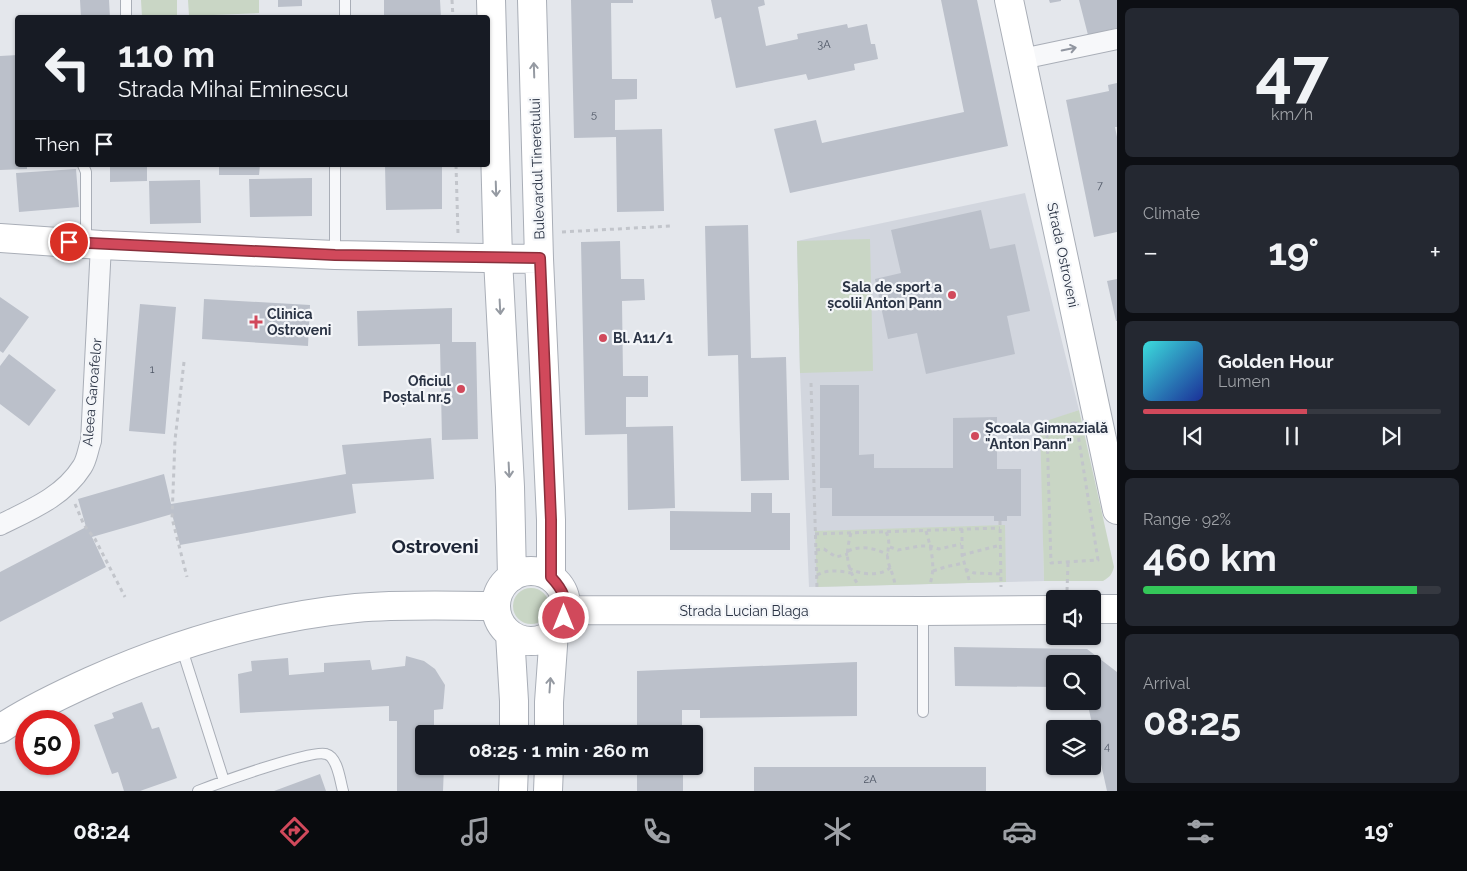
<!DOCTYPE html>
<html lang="en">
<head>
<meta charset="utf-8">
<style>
	body { margin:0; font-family:Raleway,sans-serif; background:#242831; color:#f1f3f6; height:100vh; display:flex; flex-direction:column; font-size:19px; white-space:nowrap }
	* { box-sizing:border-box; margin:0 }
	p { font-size:16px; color:#9ea1a6 }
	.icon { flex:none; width:28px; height:28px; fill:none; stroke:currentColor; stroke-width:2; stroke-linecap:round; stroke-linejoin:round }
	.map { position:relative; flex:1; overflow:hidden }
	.panel { display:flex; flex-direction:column; gap:8px; padding:8px; background:#0d0f14; width:350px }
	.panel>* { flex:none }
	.hud { position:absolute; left:15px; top:15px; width:475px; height:152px; border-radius:5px; box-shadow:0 1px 4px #0004; background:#171b24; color:#f1f3f6; overflow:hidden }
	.controls { position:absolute; left:1046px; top:590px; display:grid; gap:10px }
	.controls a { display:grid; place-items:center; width:55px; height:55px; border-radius:5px; background:#171b24; box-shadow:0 1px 4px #0004; font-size:25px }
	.speed { position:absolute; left:15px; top:710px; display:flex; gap:10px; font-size:25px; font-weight:700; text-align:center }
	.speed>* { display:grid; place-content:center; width:65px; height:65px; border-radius:50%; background:#171b24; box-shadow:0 1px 4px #0004; line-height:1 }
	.speed .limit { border:8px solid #d22; background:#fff; color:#111 }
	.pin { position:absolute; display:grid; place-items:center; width:42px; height:42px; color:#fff; margin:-21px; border:2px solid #fff; border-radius:50%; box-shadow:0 1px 5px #0007 }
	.me { position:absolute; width:55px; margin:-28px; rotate:0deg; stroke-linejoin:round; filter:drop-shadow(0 0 4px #0008) }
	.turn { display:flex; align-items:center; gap:18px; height:105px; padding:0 20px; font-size:22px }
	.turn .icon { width:65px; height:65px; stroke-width:2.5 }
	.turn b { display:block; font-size:35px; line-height:42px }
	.then { display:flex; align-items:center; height:48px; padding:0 20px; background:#0003; gap:10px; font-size:19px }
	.big { font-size:38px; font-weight:700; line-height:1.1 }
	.panel .widget { flex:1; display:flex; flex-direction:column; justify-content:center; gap:8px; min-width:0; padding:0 18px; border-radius:8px; background:#242831 }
	.panel .dial { align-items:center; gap:0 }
	.dial b { font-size:65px; line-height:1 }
	.song { display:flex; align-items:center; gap:15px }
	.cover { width:60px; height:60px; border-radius:8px; background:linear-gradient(135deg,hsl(180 70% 55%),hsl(230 70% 35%)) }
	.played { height:5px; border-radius:2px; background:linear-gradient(90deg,#d1495b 55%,#363941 55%) }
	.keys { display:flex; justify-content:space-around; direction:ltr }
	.heat { display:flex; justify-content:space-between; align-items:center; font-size:28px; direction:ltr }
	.charge { height:8px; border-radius:4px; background:linear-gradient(90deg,#34c759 92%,#363941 0) }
	.trip { position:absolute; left:415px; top:725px; width:288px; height:50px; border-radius:5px; background:#171b24; box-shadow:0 1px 4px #0004; font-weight:700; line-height:50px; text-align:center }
	.menu { display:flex; height:80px; justify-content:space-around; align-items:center; background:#090b0e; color:#9ea1a6 }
	.menu .icon { width:35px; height:35px }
	.menu .current { color:#d1495b }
	.menu b { font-size:22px; color:#f1f3f6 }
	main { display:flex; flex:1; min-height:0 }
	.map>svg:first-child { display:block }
</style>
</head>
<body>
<main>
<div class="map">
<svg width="1117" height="791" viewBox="0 0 1117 791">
	<rect width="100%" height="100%" fill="#e4e7ec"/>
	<!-- built -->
	<path fill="#d2d6de" d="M1025 193 1079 410 1041 424 1044 581 809 587 800 373 797 241Z"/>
	<!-- green -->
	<path fill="#c9d6c5" d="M141 0H177V17H142Z
		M188 0H259V13L189 16Z
		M870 239 873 371 800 373 797 241Z
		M1079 410 1114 567C1112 574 1110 577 1103 581H1044L1040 423Z
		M1005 525 1006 582 817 587 815 531Z
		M513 606a18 18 0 1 1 36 0a18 18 0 1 1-36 0Z"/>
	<!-- building -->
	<path fill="#bbc0ca" d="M80 0H109L110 18H81Z
		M278 0H302V6L278 7Z
		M384 0H440L441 18H384Z
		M571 0H633V3H611L612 79H637V99L615 100V130L662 129 664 211 617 212 616 137 574 138Z
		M711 0H764L765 5 758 7 766 46 798 39 797 34 847 24 848 28 867 24 871 44H875L878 59 854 64 855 70 808 80 806 74 736 88 721 17 715 19Z
		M941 0H977L1008 146 790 193 774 129 816 120 822 143 964 112Z
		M1049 0H1061V1L1050 3Z
		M1079 0H1117V28L1088 35Z
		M18 55V165H27V169L0 170V56Z
		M1117 83V127H1115L1117 137V232L1094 237 1066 100 1109 91 1108 85Z
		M110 165H147V181L110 182Z
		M219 165H260L259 175H219Z
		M385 165H442V209L386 210Z
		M76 169 79 207 19 212 16 173Z
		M312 178V216L250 217 249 179Z
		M200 180 201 223 150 224 149 181Z
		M981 210 990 249 1015 244 1030 311 1007 316 1015 354 926 374 917 333 888 339 875 279 901 273 891 230Z
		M748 225 751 358 786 357 789 480 741 481 738 355 708 356 705 226Z
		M620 241 621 279H644L645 300 622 301 623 376H648V397H626V427L673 426 675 508 628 510 627 434 585 435 581 242Z
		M1117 279V321H1116L1107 281Z
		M0 297 29 317 3 353 0 351Z
		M204 299 310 305 308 346 202 339Z
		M140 304 176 307 165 434 129 431Z
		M452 308V342H476L478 439 442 440 440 344 358 346 357 311Z
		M9 354 56 390 29 426 0 404V366Z
		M820 385H859V455L874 454V468H953V418L997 417V469H1021V516H1007V521H994V516H832V488H820Z
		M431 438 434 479 352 484 356 513 180 545 172 514 92 537 106 567 0 622V572L86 527 78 499 164 474 171 504 346 474 342 445Z
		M751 493H772V513H790V550H670V511L751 512Z
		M954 647 1087 649 1117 672V791H1107L1087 701H1092V664H1055V687L955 686Z
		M406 656 424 661 435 669 445 685 443 709 434 710V734H424V766H444L443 791H397V721H389V706L240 713 238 674 252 671 251 661 288 658 289 675 324 672V663L370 660 372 670 405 666Z
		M857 662V716L700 718V710H682V734H637V671Z
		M142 702 152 729 159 727 177 778 140 791H124L118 772 112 774 94 725 114 718 112 713Z
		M637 766H683V791H637Z
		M754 767H986V791H754Z
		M320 774 326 791H274Z"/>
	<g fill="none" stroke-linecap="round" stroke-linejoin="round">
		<defs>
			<path id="lane" d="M345 0V18
				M126 18V0
				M83 165 86 172V243
				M335 165V254
				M923 613V712
				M181 646 224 781
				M198 791C216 784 312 749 326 754 338 757 340 781 343 791"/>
			<path id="street" d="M1022 59 1117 39
				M0 525C30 510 63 497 82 467 87 460 88 449 91 441L101 245"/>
			<path id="secondary" d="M491 0 498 259 510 487 512 577
				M532 0 539 259 551 520V577
				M1009 0 1117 510
				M0 238 101 245 335 255 539 259
				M496 606a35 35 0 1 1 70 0a35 35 0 1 1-70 0Z
				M1092 609H1117
				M565 610 923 611 1055 610
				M510 634 514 701V734
				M0 729C28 710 60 695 91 681 174 644 264 617 356 608 403 604 450 606 496 606
				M549 734V702L554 632
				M513 791 514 766
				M548 791 549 766"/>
		</defs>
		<!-- lane casing -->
		<use href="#lane" stroke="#a9aeb7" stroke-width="12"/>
		<!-- street casing -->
		<use href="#street" stroke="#a9aeb7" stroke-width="22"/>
		<!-- secondary casing -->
		<use href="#secondary" stroke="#a9aeb7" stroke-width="30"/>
		<!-- path -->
		<path stroke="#c2c5cb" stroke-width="3" stroke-dasharray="4 4" stroke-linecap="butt" d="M452 0 453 18
			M456 165 458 234
			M562 232 671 226
			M184 362 175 440 172 518 187 577
			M811 383 817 588
			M1076 422 1098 560 1051 563 1047 431Z
			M75 504 84 525 95 539 125 597
			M1000 521 1001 587
			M962 529V555L970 583
			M926 531C931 548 936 566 930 584
			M886 532C892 543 886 550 888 561 890 569 894 576 895 585
			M851 533C845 555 846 567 859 586
			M815 534 1000 528
			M890 547 898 550 920 546H930L939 549 961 544
			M816 550 824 549 836 557 848 554
			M848 551C860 545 876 548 888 555
			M962 555 1001 545
			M849 568C861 575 880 577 891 567
			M965 569 974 573 1001 574
			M933 571 945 567 964 563
			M817 575C828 569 840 571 851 573
			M1067 591 1068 563"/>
		<!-- lane -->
		<use href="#lane" stroke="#f7f8fa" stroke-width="10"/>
		<!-- street -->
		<use href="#street" stroke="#f7f8fa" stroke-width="20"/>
		<!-- secondary -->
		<use href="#secondary" stroke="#fff" stroke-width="28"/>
	</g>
	<!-- one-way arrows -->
	<defs><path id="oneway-shaft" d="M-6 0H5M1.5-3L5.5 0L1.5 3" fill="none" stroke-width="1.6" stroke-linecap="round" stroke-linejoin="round" transform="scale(1.25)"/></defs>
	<use stroke="#9196a0" href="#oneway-shaft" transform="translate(1069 49) rotate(-12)"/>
	<g stroke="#959aa2">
		<use href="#oneway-shaft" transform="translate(534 70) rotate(-92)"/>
		<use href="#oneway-shaft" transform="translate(496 189) rotate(88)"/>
		<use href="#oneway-shaft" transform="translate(500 307) rotate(87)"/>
		<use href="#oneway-shaft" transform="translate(509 470) rotate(87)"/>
		<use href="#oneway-shaft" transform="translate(550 685) rotate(-86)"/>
	</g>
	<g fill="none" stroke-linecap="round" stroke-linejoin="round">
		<defs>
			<path id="route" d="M69 242 335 255 540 258 551 520V577C564 591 567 599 564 618"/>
		</defs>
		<!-- route casing -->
		<use href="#route" stroke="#882f3b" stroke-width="12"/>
		<!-- route -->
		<use href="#route" stroke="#d1495b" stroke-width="9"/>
	</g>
	<!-- markers -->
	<g fill="#d1495b" stroke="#f4f6f9" stroke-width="2">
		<circle cx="952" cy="295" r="5"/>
		<path d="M253.5 314.5h5v5h5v5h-5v5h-5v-5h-5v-5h5z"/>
		<circle cx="603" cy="338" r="5"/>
		<circle cx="461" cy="389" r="5"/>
		<circle cx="975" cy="436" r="5"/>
	</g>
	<g text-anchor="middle" stroke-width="4.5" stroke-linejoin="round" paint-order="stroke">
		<!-- number labels -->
		<g font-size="11" fill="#4f5766">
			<text x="824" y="48">3A</text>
			<text x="594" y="118">5</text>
			<text x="1100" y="189">7</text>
			<text x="152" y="373">1</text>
			<text x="1107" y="750">4</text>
			<text x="870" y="783">2A</text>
		</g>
		<!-- street labels -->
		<g font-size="14" fill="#2b3445" stroke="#f4f6f9">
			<text transform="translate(537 169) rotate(-92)" y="5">Bulevardul Tineretului</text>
			<text transform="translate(1063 255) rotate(78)" y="5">Strada Ostroveni</text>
			<text transform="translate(92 392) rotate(-85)" y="5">Aleea Garoafelor</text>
			<text x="744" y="616">Strada Lucian Blaga</text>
		</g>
		<!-- poi labels -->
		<g font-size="14" font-weight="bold" fill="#2b3445" stroke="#f4f6f9" text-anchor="start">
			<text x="942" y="292" text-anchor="end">Sala de sport a<tspan x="942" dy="16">școlii Anton Pann</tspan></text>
			<text x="267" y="319">Clinica<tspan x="267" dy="16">Ostroveni</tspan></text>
			<text x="613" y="343">Bl. A11/1</text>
			<text x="451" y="386" text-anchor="end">Oficiul<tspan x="451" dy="16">Poștal nr.5</tspan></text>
			<text x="985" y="433">Școala Gimnazială<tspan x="985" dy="16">"Anton Pann"</tspan></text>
		</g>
		<!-- district labels -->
		<g font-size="19" font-weight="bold" fill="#1d2536" stroke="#f4f6f9">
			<text x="435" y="553">Ostroveni</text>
		</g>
	</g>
</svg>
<div class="controls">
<a><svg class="icon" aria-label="sound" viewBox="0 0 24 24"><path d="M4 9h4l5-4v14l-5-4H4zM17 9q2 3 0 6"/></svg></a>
<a><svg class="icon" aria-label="search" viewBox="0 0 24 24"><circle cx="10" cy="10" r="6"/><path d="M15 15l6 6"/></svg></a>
<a><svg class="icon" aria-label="layers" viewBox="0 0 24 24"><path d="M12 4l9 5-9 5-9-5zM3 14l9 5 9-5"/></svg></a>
</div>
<div class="speed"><div class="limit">50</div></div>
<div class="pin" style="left:69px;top:242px;background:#d93025"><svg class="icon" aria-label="arrive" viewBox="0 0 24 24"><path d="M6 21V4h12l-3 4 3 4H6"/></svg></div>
<svg class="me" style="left:564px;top:618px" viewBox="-20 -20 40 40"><circle r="17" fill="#d1495b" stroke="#fff" stroke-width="3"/><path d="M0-11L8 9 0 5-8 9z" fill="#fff"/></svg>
<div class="trip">08:25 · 1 min · 260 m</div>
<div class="hud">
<div class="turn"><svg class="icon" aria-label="left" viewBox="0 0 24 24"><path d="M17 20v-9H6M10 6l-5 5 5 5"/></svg><div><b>110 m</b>Strada Mihai Eminescu</div></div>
<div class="then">Then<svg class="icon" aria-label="arrive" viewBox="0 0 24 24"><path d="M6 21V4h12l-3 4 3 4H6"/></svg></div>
</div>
</div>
<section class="panel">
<div class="widget dial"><b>47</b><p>km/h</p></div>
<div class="widget"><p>Climate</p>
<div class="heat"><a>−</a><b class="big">19°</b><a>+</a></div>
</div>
<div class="widget">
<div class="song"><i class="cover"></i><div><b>Golden Hour</b><p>Lumen</p></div></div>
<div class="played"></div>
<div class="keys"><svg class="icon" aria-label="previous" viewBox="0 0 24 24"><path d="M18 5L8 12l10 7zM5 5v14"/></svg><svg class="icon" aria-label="pause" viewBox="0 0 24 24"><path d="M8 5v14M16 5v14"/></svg><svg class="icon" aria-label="next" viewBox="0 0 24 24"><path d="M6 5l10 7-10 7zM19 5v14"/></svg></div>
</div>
<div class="widget"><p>Range · 92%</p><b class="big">460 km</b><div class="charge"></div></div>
<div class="widget"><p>Arrival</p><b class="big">08:25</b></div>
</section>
</main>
<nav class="menu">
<b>08:24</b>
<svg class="icon current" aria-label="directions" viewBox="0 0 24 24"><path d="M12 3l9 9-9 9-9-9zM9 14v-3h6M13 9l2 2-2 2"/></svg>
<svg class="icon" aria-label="music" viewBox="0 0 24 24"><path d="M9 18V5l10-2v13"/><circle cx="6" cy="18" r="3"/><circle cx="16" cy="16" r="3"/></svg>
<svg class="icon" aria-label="phone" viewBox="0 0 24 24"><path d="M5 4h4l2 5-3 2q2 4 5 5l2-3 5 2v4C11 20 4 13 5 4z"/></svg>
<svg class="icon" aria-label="climate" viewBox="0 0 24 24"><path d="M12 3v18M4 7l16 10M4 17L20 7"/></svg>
<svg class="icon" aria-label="car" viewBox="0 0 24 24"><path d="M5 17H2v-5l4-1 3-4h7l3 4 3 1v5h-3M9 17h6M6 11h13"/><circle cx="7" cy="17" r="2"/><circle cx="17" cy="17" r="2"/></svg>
<svg class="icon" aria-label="filters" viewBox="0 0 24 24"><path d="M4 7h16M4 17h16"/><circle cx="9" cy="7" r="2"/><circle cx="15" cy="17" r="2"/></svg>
<b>19°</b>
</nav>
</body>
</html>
